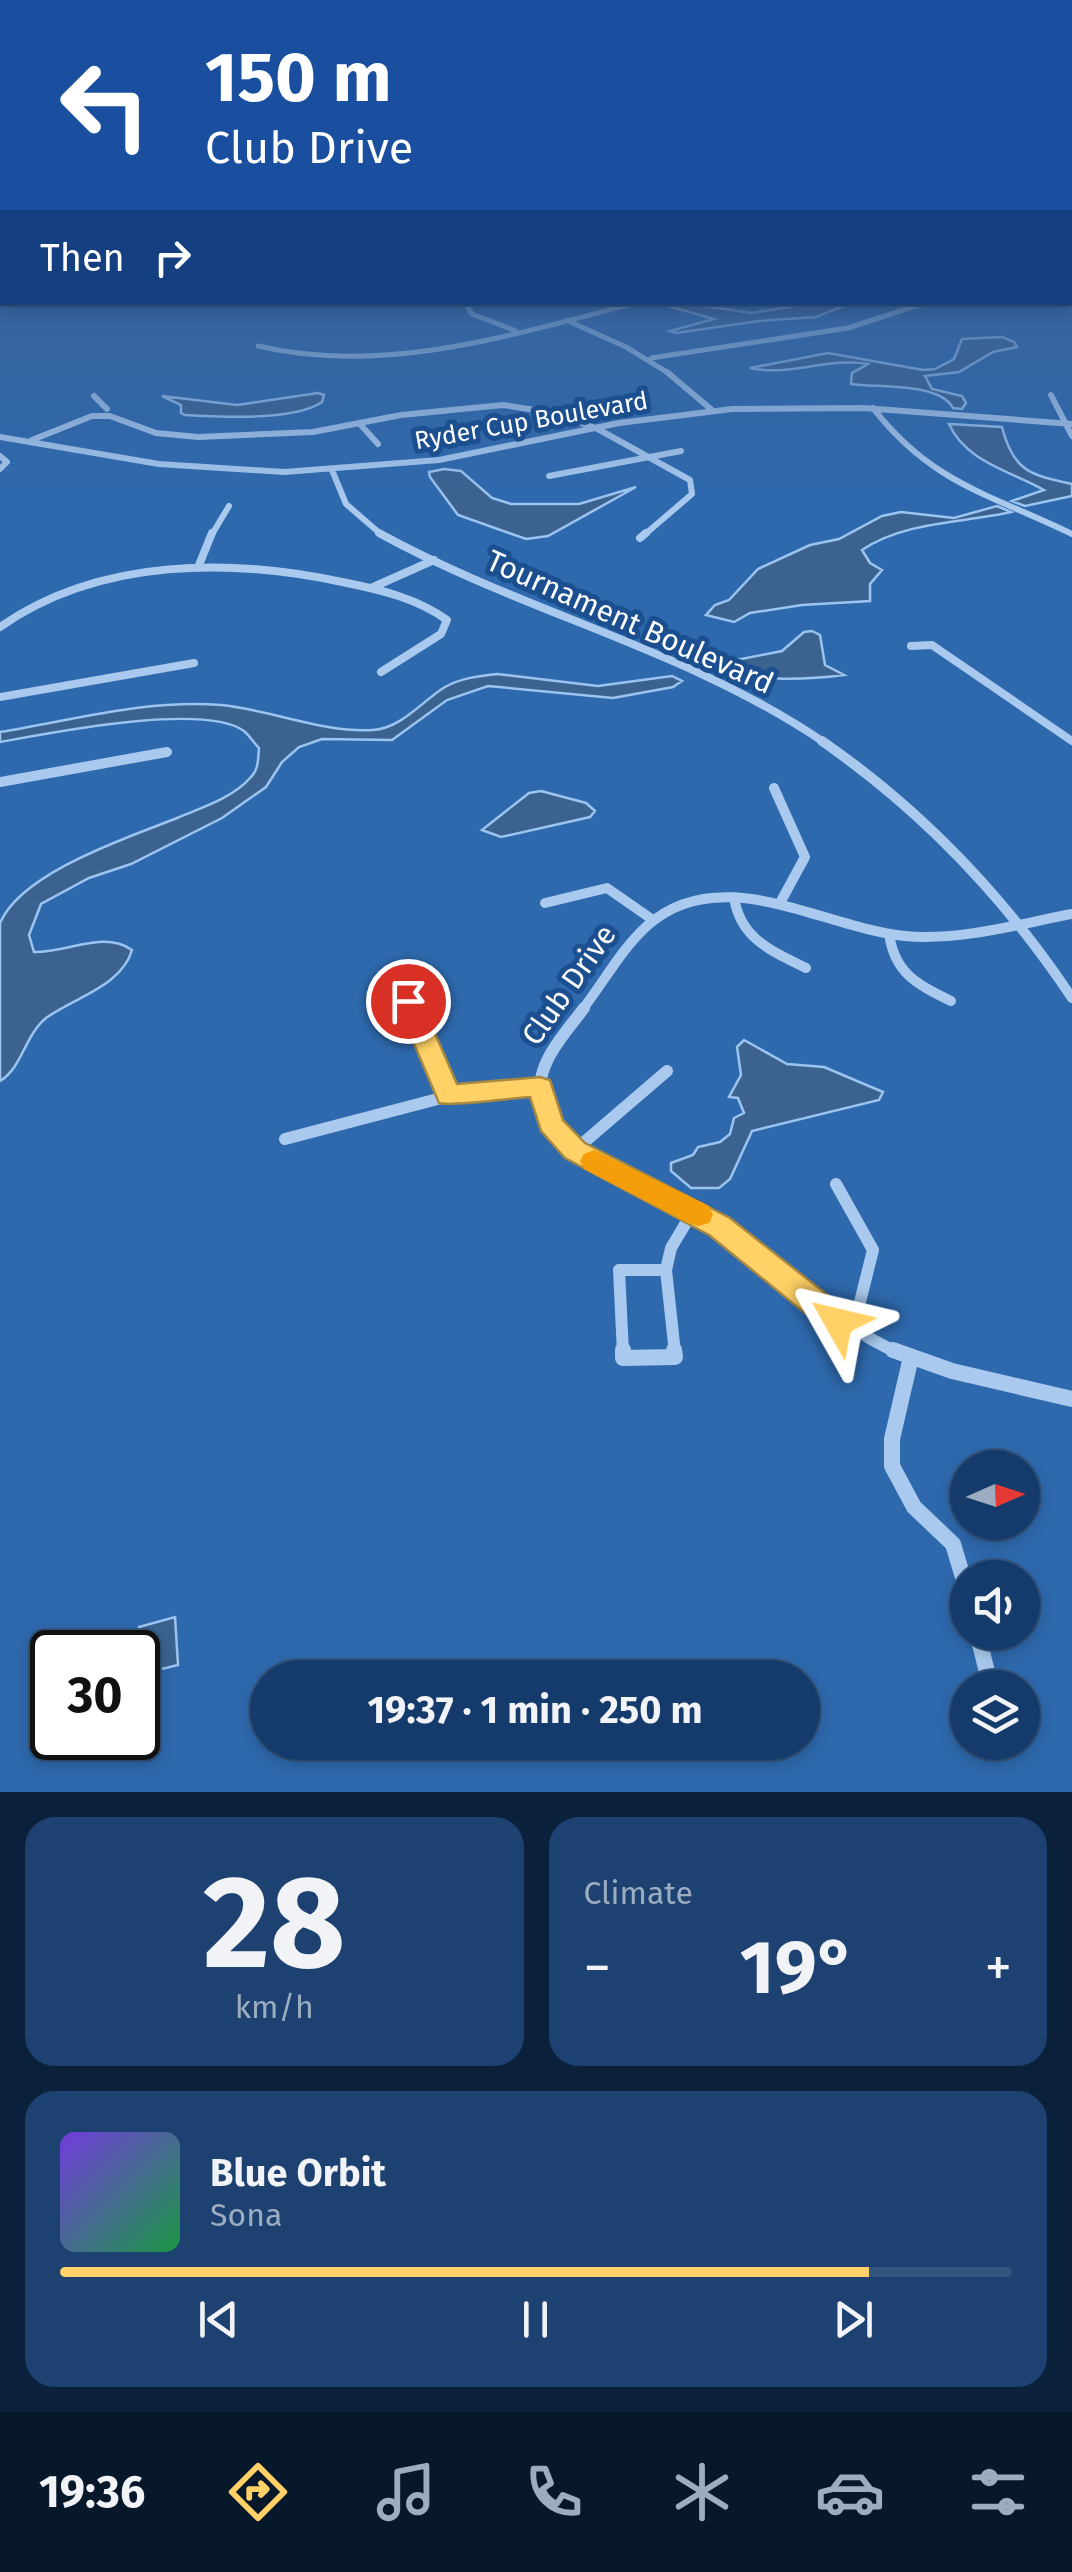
<!DOCTYPE html>
<html lang="en">
<head>
<meta charset="utf-8">
<style>
	body { margin:0; font-family:"Fira Sans",sans-serif; background:#1d4271; color:#f1f3f6; height:100vh; display:flex; flex-direction:column; font-size:38px; white-space:nowrap }
	* { box-sizing:border-box; margin:0 }
	p { font-size:32px; color:#9dadc1 }
	.icon { flex:none; width:55px; height:55px; fill:none; stroke:currentColor; stroke-width:2; stroke-linecap:round; stroke-linejoin:round }
	.map { position:relative; height:1792px; overflow:hidden }
	.sheet { display:flex; flex-direction:column; gap:25px; padding:25px; background:#0b203b; flex:1 }
	.sheet>* { flex:none }
	.banner { position:absolute; left:0px; top:0px; width:1072px; height:305px; box-shadow:0 5px 15px #0003,0 0 0 2px #33557e; background:#1a4fa0; color:#fff; overflow:hidden }
	.needle { width:65px; rotate:87deg }
	.fabs { position:absolute; left:950px; top:1450px; display:grid; gap:20px }
	.fabs a { display:grid; place-items:center; width:90px; height:90px; border-radius:50%; background:#143b6b; box-shadow:0 5px 15px #0003,0 0 0 2px #33557e; font-size:50px }
	.speed { position:absolute; left:30px; top:1630px; display:flex; gap:20px; font-size:50px; font-weight:700; text-align:center }
	.speed>* { display:grid; place-content:center; width:130px; height:130px; border-radius:50%; background:#143b6b; box-shadow:0 5px 15px #0003,0 0 0 2px #33557e; line-height:1 }
	.speed .limit { border:5px solid #111; border-radius:15px; background:#fff; color:#111 }
	.pin { position:absolute; display:grid; place-items:center; width:85px; height:85px; color:#fff; margin:-42px; border:5px solid #fff; border-radius:50%; box-shadow:0 2px 10px #0007 }
	.me { position:absolute; width:110px; margin:-55px; rotate:307deg; stroke-linejoin:round; filter:drop-shadow(0 0 8px #0008) }
	.turn { display:flex; align-items:center; gap:35px; height:210px; padding:0 40px; font-size:45px }
	.turn .icon { width:130px; height:130px; stroke-width:2.5 }
	.turn b { display:block; font-size:70px; line-height:85px }
	.then { display:flex; align-items:center; height:95px; padding:0 40px; background:#0003; gap:20px; font-size:38px }
	.big { font-size:75px; font-weight:700; line-height:1.1 }
	.sheet .tile { flex:1; display:flex; flex-direction:column; justify-content:center; gap:15px; min-width:0; padding:0 35px; border-radius:30px; background:#1d4271 }
	.sheet .dial { align-items:center; gap:0 }
	.dial b { font-size:130px; line-height:1 }
	.song { display:flex; align-items:center; gap:30px }
	.cover { width:120px; height:120px; border-radius:15px; background:linear-gradient(135deg,hsl(260 70% 55%),hsl(140 70% 35%)) }
	.played { height:10px; border-radius:5px; background:linear-gradient(90deg,#ffd166 85%,#33557e 85%) }
	.keys { display:flex; justify-content:space-around; direction:ltr }
	.heat { display:flex; justify-content:space-between; align-items:center; font-size:55px; direction:ltr }
	.sheet .tiles { flex:1; display:grid; gap:25px; grid-template-columns:1fr 1fr }
	.tile:last-child { grid-column:span 2 }
	.trip { position:absolute; left:250px; top:1660px; width:570px; height:100px; border-radius:50px; background:#143b6b; box-shadow:0 5px 15px #0003,0 0 0 2px #33557e; font-weight:700; line-height:100px; text-align:center }
	.menu { display:flex; height:160px; justify-content:space-around; align-items:center; background:#08182b; color:#9dadc1 }
	.menu .icon { width:70px; height:70px }
	.menu .active { color:#ffd166 }
	.menu b { font-size:45px; color:#f1f3f6 }
	.map>svg:first-child { display:block }
</style>
</head>
<body>
<div class="map">
<svg width="1072" height="1792" viewBox="0 0 1072 1792">
	<rect width="100%" height="100%" fill="#1b4f8f"/>
	<!-- green -->
	<path fill="#2e69ad" fill-rule="evenodd" d="M0 247 2 302H1070L1072 247V1792H0ZM968 1468H1022V1522H968ZM968 1578H1022V1632H968ZM52 1652H138V1738H52ZM268 1678H802V1742H268ZM968 1688H1022V1742H968Z"/>
	<!-- water -->
	<path fill="#3c6290" stroke="#9cc4f0" stroke-width="2.5" d="M676 302 752 313 814 303H851L816 317 759 321 676 333 670 331 714 319 661 304Z
		M1002 337 1014 342 1017 347 993 352 959 372 925 376 932 389 962 396 966 403 962 409 953 408C939 382 876 388 851 384L852 373 868 364C829 357 787 377 750 368L828 353 923 370 935 369 954 359 962 339Z
		M318 393 324 395 322 402C295 421 219 417 185 415L181 413V405L162 396 237 405Z
		M949 424 1002 427C1013 471 1030 475 1072 484V496L1025 506 1012 501 1044 490C1011 471 966 462 949 424Z
		M444 469 461 471 492 498 511 504H579L636 487 548 536 526 539 458 515 430 477 429 472Z
		M997 506 1011 512C963 523 905 521 862 550L870 563 882 570 870 584V601L802 605 750 613 734 622 706 615 715 605 729 600 758 569 810 545 839 539 882 516 901 512 954 518Z
		M812 631 820 635 825 665 844 675C803 680 752 683 716 664L782 651 804 632Z
		M497 674 598 686 672 676 682 681 673 687 613 698 488 686 447 700 392 740 322 739 299 747 282 762 266 787 222 818 131 864 89 878 41 904 29 935 34 952C66 953 104 930 132 950 122 986 73 998 46 1018 25 1035 22 1068 0 1081V923C22 872 127 838 177 818 201 808 233 798 251 777 259 769 258 758 259 748 254 743 249 735 244 731 204 702 50 733 0 742V732C74 720 146 699 221 705 272 710 322 733 373 730 402 728 422 701 445 687 461 678 479 676 497 674Z
		M541 791 586 803 595 811 590 817 501 837 482 830 529 793Z
		M744 1040 787 1064 824 1067 883 1092 879 1100 752 1131 730 1179 719 1188H691L671 1171V1163L693 1155 698 1147 720 1142 730 1134 734 1118 744 1113 738 1098 729 1097 741 1075 737 1047Z
		M175 1617 178 1665 141 1674 139 1627Z"/>
	<g fill="none" stroke-linecap="round" stroke-linejoin="round">
		<!-- minor-far5 -->
		<path stroke="#a9c9ee" stroke-width="5" d="M468 308 472 314 516 331
			M566 320 626 347 670 374
			M258 346C386 376 515 334 639 302
			M651 358 848 328 928 302"/>
		<!-- minor-far4 -->
		<path stroke="#a9c9ee" stroke-width="6" d="M667 372 712 410
			M1051 395 1072 436
			M94 396 107 409
			M873 408C932 484 990 494 1072 534
			M359 423 378 444
			M0 437 159 464 284 472 439 460 619 423 732 409 864 408 1072 424
			M32 440 92 416H110L156 433 198 437 313 432 401 415 503 405 548 412 596 428 690 480 692 494 643 536
			M0 456 7 462 0 469
			M332 470 346 504 383 536
			M549 476 681 451
			M211 536 229 506"/>
		<!-- minor-far3 -->
		<path stroke="#a9c9ee" stroke-width="8" d="M379 533C524 613 688 649 825 743
			M640 538 646 533
			M199 565 212 533
			M371 588 434 560
			M0 627C100 557 233 558 347 583 382 590 418 599 447 620L441 634 381 672
			M911 646 932 645 1072 741
			M0 697 194 663"/>
		<!-- minor-far2 -->
		<path stroke="#a9c9ee" stroke-width="10" d="M822 741C923 811 1004 896 1072 998
			M0 782 167 752
			M774 788 805 857 780 903
			M734 897C740 939 772 951 806 968
			M545 903 607 888 653 920
			M889 934C895 974 917 984 951 1001
			M408 1001 412 1010
			M582 1010C604 982 621 949 648 925 722 860 823 928 905 936 961 941 1018 924 1072 914"/>
		<!-- minor-far1 -->
		<path stroke="#a9c9ee" stroke-width="12" d="M411 1008 449 1096
			M584 1008C565 1034 532 1066 542 1102 546 1118 558 1134 571 1145 613 1183 671 1196 718 1226 781 1266 829 1323 899 1353
			M285 1139 472 1090 540 1086
			M575 1150 667 1071
			M836 1184 873 1250 853 1330
			M666 1270 675 1353
			M666 1270 671 1248 693 1211
			M623 1353 619 1270H666"/>
		<!-- minor -->
		<path stroke="#a9c9ee" stroke-width="16" d="M623 1350V1358L675 1357 674 1350
			M893 1350 952 1371 1072 1399
			M911 1357 892 1439V1466L914 1507 953 1544 968 1594
			M977 1632 991 1688"/>
	</g>
	<!-- sky -->
	<linearGradient id="sky" x2="0" y2="1"><stop stop-color="#0f2b4f"/><stop offset="0.5" stop-color="#39639b"/><stop offset="1" stop-color="#39639b" stop-opacity="0"/></linearGradient>
	<rect width="1072" height="498" fill="url(#sky)"/>
	<!-- route -->
	<path fill="#ffd166" stroke="#a68842" stroke-width="2.5" d="M408 992 421 1001 457 1084 540 1077 550 1080 563 1120 585 1143 730 1218 849 1312 854 1322 849 1331 838 1335 827 1331 709 1235 565 1158 541 1131 530 1097C512 1098 450 1107 439 1103L396 1001Z"/>
	<!-- slow -->
	<path fill="#f59e0b" d="M594 1150 709 1206 713 1215 709 1223 698 1226 688 1223 584 1169 580 1161 584 1154Z"/>
	<g text-anchor="middle" stroke-width="10" stroke-linejoin="round" paint-order="stroke">
		<!-- far-street labels -->
		<g font-size="25" fill="#fff" stroke="#1b4f8f">
			<text transform="translate(531 420) rotate(-10)" y="9">Ryder Cup Boulevard</text>
		</g>
		<!-- street labels -->
		<g font-size="30" fill="#fff" stroke="#1b4f8f">
			<text transform="translate(630 622) rotate(24)" y="10">Tournament Boulevard</text>
			<text transform="translate(569 985) rotate(-55)" y="10">Club Drive</text>
		</g>
	</g>
</svg>
<div class="fabs">
<a><svg class="needle" viewBox="-14 -14 28 28"><path d="M0-13l5 13h-10z" fill="#e53935"/><path d="M0 13l5-13h-10z" fill="#9dadc1"/></svg></a>
<a><svg class="icon" aria-label="sound" viewBox="0 0 24 24"><path d="M4 9h4l5-4v14l-5-4H4zM17 9q2 3 0 6"/></svg></a>
<a><svg class="icon" aria-label="layers" viewBox="0 0 24 24"><path d="M12 4l9 5-9 5-9-5zM3 14l9 5 9-5"/></svg></a>
</div>
<div class="speed"><div class="limit">30</div></div>
<div class="pin" style="left:408px;top:1001px;background:#d93025"><svg class="icon" aria-label="arrive" viewBox="0 0 24 24"><path d="M6 21V4h12l-3 4 3 4H6"/></svg></div>
<svg class="me" style="left:838px;top:1322px" viewBox="-20 -20 40 40"><path d="M0-17L14 15 0 8-14 15z" fill="#ffd166" stroke="#fff" stroke-width="4"/></svg>
<div class="trip">19:37 · 1 min · 250 m</div>
<div class="banner">
<div class="turn"><svg class="icon" aria-label="left" viewBox="0 0 24 24"><path d="M17 20v-9H6M10 6l-5 5 5 5"/></svg><div><b>150 m</b>Club Drive</div></div>
<div class="then">Then<svg class="icon" aria-label="right" viewBox="0 0 24 24"><path d="M7 20v-9h11M14 6l5 5-5 5"/></svg></div>
</div>
</div>
<section class="sheet">
<div class="tiles">
<div class="tile dial"><b>28</b><p>km/h</p></div>
<div class="tile"><p>Climate</p>
<div class="heat"><a>−</a><b class="big">19°</b><a>+</a></div>
</div>
<div class="tile">
<div class="song"><i class="cover"></i><div><b>Blue Orbit</b><p>Sona</p></div></div>
<div class="played"></div>
<div class="keys"><svg class="icon" aria-label="previous" viewBox="0 0 24 24"><path d="M18 5L8 12l10 7zM5 5v14"/></svg><svg class="icon" aria-label="pause" viewBox="0 0 24 24"><path d="M8 5v14M16 5v14"/></svg><svg class="icon" aria-label="next" viewBox="0 0 24 24"><path d="M6 5l10 7-10 7zM19 5v14"/></svg></div>
</div>
</div>
</section>
<nav class="menu">
<b>19:36</b>
<svg class="icon active" aria-label="directions" viewBox="0 0 24 24"><path d="M12 3l9 9-9 9-9-9zM9 14v-3h6M13 9l2 2-2 2"/></svg>
<svg class="icon" aria-label="music" viewBox="0 0 24 24"><path d="M9 18V5l10-2v13"/><circle cx="6" cy="18" r="3"/><circle cx="16" cy="16" r="3"/></svg>
<svg class="icon" aria-label="phone" viewBox="0 0 24 24"><path d="M5 4h4l2 5-3 2q2 4 5 5l2-3 5 2v4C11 20 4 13 5 4z"/></svg>
<svg class="icon" aria-label="climate" viewBox="0 0 24 24"><path d="M12 3v18M4 7l16 10M4 17L20 7"/></svg>
<svg class="icon" aria-label="car" viewBox="0 0 24 24"><path d="M5 17H2v-5l4-1 3-4h7l3 4 3 1v5h-3M9 17h6M6 11h13"/><circle cx="7" cy="17" r="2"/><circle cx="17" cy="17" r="2"/></svg>
<svg class="icon" aria-label="filters" viewBox="0 0 24 24"><path d="M4 7h16M4 17h16"/><circle cx="9" cy="7" r="2"/><circle cx="15" cy="17" r="2"/></svg>
</nav>
</body>
</html>
